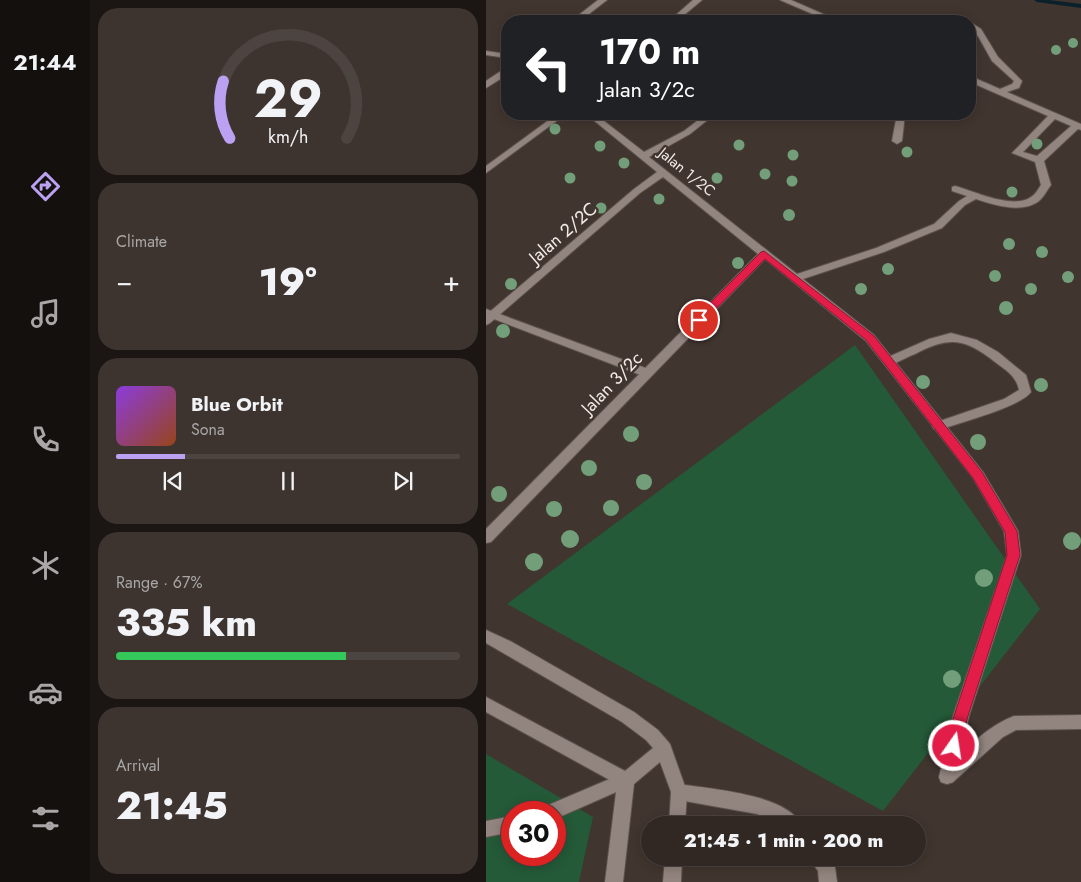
<!DOCTYPE html>
<html lang="en">
<head>
<meta charset="utf-8">
<style>
	body { margin:0; font-family:Jost,sans-serif; background:#3d3430; color:#f1f3f6; height:100vh; display:flex; flex-direction:column; font-size:19px; white-space:nowrap }
	* { box-sizing:border-box; margin:0 }
	p { font-size:16px; color:#a8a6a6 }
	.icon { flex:none; width:28px; height:28px; fill:none; stroke:currentColor; stroke-width:2; stroke-linecap:round; stroke-linejoin:round }
	.map { position:relative; flex:1; overflow:hidden }
	.side { display:flex; flex-direction:column; gap:8px; padding:8px; background:#1b1613; width:396px }
	.side>* { flex:none }
	.banner { position:absolute; left:15px; top:15px; width:475px; height:105px; border-radius:20px; box-shadow:0 2px 12px #0003,0 0 0 1px #4c4441; background:#202124; color:#fff; overflow:hidden }
	.speed { position:absolute; left:15px; top:801px; display:flex; gap:10px; font-size:25px; font-weight:700; text-align:center }
	.speed>* { display:grid; place-content:center; width:65px; height:65px; border-radius:50%; background:#312823; box-shadow:0 2px 12px #0003,0 0 0 1px #4c4441; line-height:1 }
	.speed .limit { border:8px solid #d22; background:#fff; color:#111 }
	.pin { position:absolute; display:grid; place-items:center; width:42px; height:42px; color:#fff; margin:-21px; border:2px solid #fff; border-radius:50%; box-shadow:0 1px 5px #0007 }
	.me { position:absolute; width:55px; margin:-28px; rotate:13deg; stroke-linejoin:round; filter:drop-shadow(0 0 4px #0008) }
	.turn { display:flex; align-items:center; gap:18px; height:105px; padding:0 15px; font-size:22px }
	.turn .icon { width:65px; height:65px; stroke-width:2.5 }
	.turn b { display:block; font-size:35px; line-height:42px }
	.big { font-size:38px; font-weight:800; line-height:1.1 }
	.side .card { flex:1; display:flex; flex-direction:column; justify-content:center; gap:8px; min-width:0; padding:0 18px; border-radius:20px; background:#3d3430 }
	.side .dial { align-items:center; gap:0 }
	.dial svg { height:130px; overflow:visible; fill:none; stroke:#4c4441; stroke-width:7; stroke-linecap:round; text-anchor:middle }
	.dial text { fill:#f1f3f6; stroke:none }
	.song { display:flex; align-items:center; gap:15px }
	.cover { width:60px; height:60px; border-radius:8px; background:linear-gradient(135deg,hsl(270 70% 55%),hsl(20 70% 35%)) }
	.played { height:5px; border-radius:2px; background:linear-gradient(90deg,#bca0f2 20%,#4c4441 20%) }
	.keys { display:flex; justify-content:space-around; direction:ltr }
	.heat { display:flex; justify-content:space-between; align-items:center; font-size:28px; direction:ltr }
	.charge { height:8px; border-radius:4px; background:linear-gradient(90deg,#34c759 67%,#4c4441 0) }
	.trip { position:absolute; left:155px; top:816px; width:285px; height:50px; border-radius:25px; background:#312823; box-shadow:0 2px 12px #0003,0 0 0 1px #4c4441; font-weight:800; line-height:50px; text-align:center }
	main { display:flex; flex:1; min-height:0 }
	.menu { display:flex; flex-direction:column; width:90px; justify-content:space-around; align-items:center; background:#14100e; color:#a8a6a6 }
	.menu .icon { width:35px; height:35px }
	.menu .on { color:#bca0f2 }
	.menu b { font-size:22px; color:#f1f3f6 }
	.map>svg:first-child { display:block }
</style>
</head>
<body>
<main>
<nav class="menu">
<b>21:44</b>
<svg class="icon on" aria-label="directions" viewBox="0 0 24 24"><path d="M12 3l9 9-9 9-9-9zM9 14v-3h6M13 9l2 2-2 2"/></svg>
<svg class="icon" aria-label="music" viewBox="0 0 24 24"><path d="M9 18V5l10-2v13"/><circle cx="6" cy="18" r="3"/><circle cx="16" cy="16" r="3"/></svg>
<svg class="icon" aria-label="phone" viewBox="0 0 24 24"><path d="M5 4h4l2 5-3 2q2 4 5 5l2-3 5 2v4C11 20 4 13 5 4z"/></svg>
<svg class="icon" aria-label="climate" viewBox="0 0 24 24"><path d="M12 3v18M4 7l16 10M4 17L20 7"/></svg>
<svg class="icon" aria-label="car" viewBox="0 0 24 24"><path d="M5 17H2v-5l4-1 3-4h7l3 4 3 1v5h-3M9 17h6M6 11h13"/><circle cx="7" cy="17" r="2"/><circle cx="17" cy="17" r="2"/></svg>
<svg class="icon" aria-label="filters" viewBox="0 0 24 24"><path d="M4 7h16M4 17h16"/><circle cx="9" cy="7" r="2"/><circle cx="15" cy="17" r="2"/></svg>
</nav>
<section class="side">
<div class="card dial"><svg viewBox="0 0 100 80">
<path d="M14 69A42 42 0 1 1 86 69"/>
<path d="M14 69A42 42 0 0 1 10 34" stroke="#bca0f2"/>
<text x="50" y="56" font-size="32" font-weight="700">29</text>
<text x="50" y="72" font-size="11">km/h</text>
</svg></div>
<div class="card"><p>Climate</p>
<div class="heat"><a>−</a><b class="big">19°</b><a>+</a></div>
</div>
<div class="card">
<div class="song"><i class="cover"></i><div><b>Blue Orbit</b><p>Sona</p></div></div>
<div class="played"></div>
<div class="keys"><svg class="icon" aria-label="previous" viewBox="0 0 24 24"><path d="M18 5L8 12l10 7zM5 5v14"/></svg><svg class="icon" aria-label="pause" viewBox="0 0 24 24"><path d="M8 5v14M16 5v14"/></svg><svg class="icon" aria-label="next" viewBox="0 0 24 24"><path d="M6 5l10 7-10 7zM19 5v14"/></svg></div>
</div>
<div class="card"><p>Range · 67%</p><b class="big">335 km</b><div class="charge"></div></div>
<div class="card"><p>Arrival</p><b class="big">21:45</b></div>
</section>
<div class="map">
<svg width="595" height="882" viewBox="0 0 595 882">
	<rect width="100%" height="100%" fill="#41352f"/>
	<!-- green -->
	<path fill="#245a38" fill-rule="evenodd" d="M369 345 554 609 397 811 21 604Z
		M0 754 107 817 93 882H0ZM26 812H69V855H26Z"/>
	<g fill="none" stroke-linecap="round" stroke-linejoin="round">
		<!-- stream -->
		<path fill="#0a212c" fill-rule="evenodd" d="M548 0H563L595 4V8L551 2Z"/>
		<defs>
			<path id="lane" d="M112 0H121L94 21H85Z
				M18 69H21V75L0 88V81Z
				M411 114H419L416 141 411 144 406 141Z
				M0 309 165 370 167 373 165 376H157L0 316Z
				M465 333 491 340 512 352 540 375 545 392C534 407 476 422 456 429H448L446 426 448 423 518 399 533 390C530 376 521 371 509 362 479 338 463 336 429 354 421 357 413 362 404 365L398 361 400 358 443 339Z
				M595 715V729L530 730 517 737 467 782 461 784 455 782 453 777 455 772C478 752 499 727 528 716Z
				M140 772 146 775 148 780 146 785 69 819V812H58L60 806Z
				M193 784C223 789 302 794 315 825H295L271 814 193 800 187 797 185 792 187 787Z
				M26 816V832L0 837V821Z
				M323 858H343L349 867 351 882H333L332 871Z"/>
			<path id="street" d="M207 0H216L191 21H183Z
				M294 0H305L353 21H343Z
				M461 19H473L477 21H460Z
				M484 22 495 29 512 57 536 81 533 88 521 92 595 124V130L592 129 558 161 565 185C561 190 558 197 553 201 536 214 508 205 490 199L479 205 456 228 398 252 317 279 388 335 497 472 532 531 535 555 483 716 469 777 467 782 461 784 455 782 453 777 467 716 521 555 518 531 487 478 380 341 279 259 5 542 0 543V529L272 254 177 177 154 193 4 323 0 325V315L148 189 171 172 100 114H109L158 152 198 131 220 114H229L204 134 163 157 311 274 390 248 448 224 473 201 481 196 466 191V187L469 186C488 191 527 210 545 197 550 194 552 189 555 185L549 162 526 153 562 116 484 82V76L514 89 526 84 528 81 506 61 492 36 484 27ZM569 119 585 126 551 156 537 152Z
				M0 51 21 54V58L0 55Z
				M71 114H80L0 173V166Z
				M0 630 26 642 148 712 172 730 184 744 201 792 199 825H183L185 792 174 762 148 784 137 882H119L131 784 0 712V697L139 771 167 748 160 740 136 722 0 643Z
				M179 858H196L195 882H177Z"/>
		</defs>
		<!-- lane casing -->
		<use href="#lane" stroke="#5c524d" stroke-width="2"/>
		<!-- street casing -->
		<use href="#street" stroke="#5c524d" stroke-width="2"/>
		<!-- lane -->
		<use href="#lane" fill="#92847e" fill-rule="evenodd"/>
		<!-- street -->
		<use href="#street" fill="#92847e" fill-rule="evenodd"/>
	</g>
	<!-- trees -->
	<g fill="#729e79">
		<circle cx="587" cy="43" r="5"/>
		<circle cx="570" cy="50" r="5"/>
		<circle cx="69" cy="129" r="5.5"/>
		<circle cx="551" cy="144" r="5.5"/>
		<circle cx="253" cy="145" r="5.5"/>
		<circle cx="114" cy="146" r="5.5"/>
		<circle cx="421" cy="152" r="5.5"/>
		<circle cx="307" cy="155" r="5.5"/>
		<circle cx="138" cy="163" r="5.5"/>
		<circle cx="279" cy="174" r="5.5"/>
		<circle cx="84" cy="178" r="5.5"/>
		<circle cx="231" cy="178" r="5.5"/>
		<circle cx="306" cy="181" r="5.5"/>
		<circle cx="526" cy="192" r="5.5"/>
		<circle cx="173" cy="199" r="5.5"/>
		<circle cx="115" cy="208" r="5.5"/>
		<circle cx="303" cy="215" r="6"/>
		<circle cx="523" cy="244" r="6"/>
		<circle cx="556" cy="252" r="6"/>
		<circle cx="51" cy="257" r="6"/>
		<circle cx="252" cy="263" r="6"/>
		<circle cx="402" cy="269" r="6"/>
		<circle cx="509" cy="276" r="6"/>
		<circle cx="582" cy="277" r="6"/>
		<circle cx="25" cy="284" r="6"/>
		<circle cx="375" cy="289" r="6"/>
		<circle cx="545" cy="289" r="6"/>
		<circle cx="520" cy="308" r="7"/>
		<circle cx="17" cy="331" r="7"/>
		<circle cx="437" cy="382" r="7"/>
		<circle cx="555" cy="385" r="7"/>
		<circle cx="145" cy="434" r="8"/>
		<circle cx="492" cy="442" r="8"/>
		<circle cx="103" cy="468" r="8"/>
		<circle cx="158" cy="482" r="8"/>
		<circle cx="13" cy="494" r="8"/>
		<circle cx="125" cy="508" r="8"/>
		<circle cx="68" cy="509" r="8"/>
		<circle cx="84" cy="539" r="9"/>
		<circle cx="586" cy="541" r="9"/>
		<circle cx="48" cy="562" r="9"/>
		<circle cx="498" cy="578" r="9"/>
		<circle cx="466" cy="679" r="9"/>
	</g>
	<!-- route -->
	<path fill="#e11d48" stroke="#92132f" d="M278 251 388 336 496 472 531 531 534 555 482 716 473 751 468 753 463 751 461 746 468 716 521 555 519 532 487 478 380 340 279 259 217 322H210V317L275 252Z"/>
	<g text-anchor="middle" stroke-width="5" stroke-linejoin="round" paint-order="stroke">
		<!-- far-street labels -->
		<g font-size="15" fill="#f3ebe8" stroke="#41352f">
			<text transform="translate(201 172) rotate(39)" y="5">Jalan 1/2C</text>
		</g>
		<!-- street labels -->
		<g font-size="18" fill="#f3ebe8" stroke="#41352f">
			<text transform="translate(77 233) rotate(-41)" y="6">Jalan 2/2C</text>
			<text transform="translate(126 383) rotate(-46)" y="6">Jalan 3/2c</text>
		</g>
	</g>
</svg>
<div class="speed"><div class="limit">30</div></div>
<div class="pin" style="left:213px;top:320px;background:#d93025"><svg class="icon" aria-label="arrive" viewBox="0 0 24 24"><path d="M6 21V4h12l-3 4 3 4H6"/></svg></div>
<svg class="me" style="left:468px;top:746px" viewBox="-20 -20 40 40"><circle r="17" fill="#e11d48" stroke="#fff" stroke-width="3"/><path d="M0-11L8 9 0 5-8 9z" fill="#fff"/></svg>
<div class="trip">21:45 · 1 min · 200 m</div>
<div class="banner">
<div class="turn"><svg class="icon" aria-label="left" viewBox="0 0 24 24"><path d="M17 20v-9H6M10 6l-5 5 5 5"/></svg><div><b>170 m</b>Jalan 3/2c</div></div>
</div>
</div>
</main>
</body>
</html>
